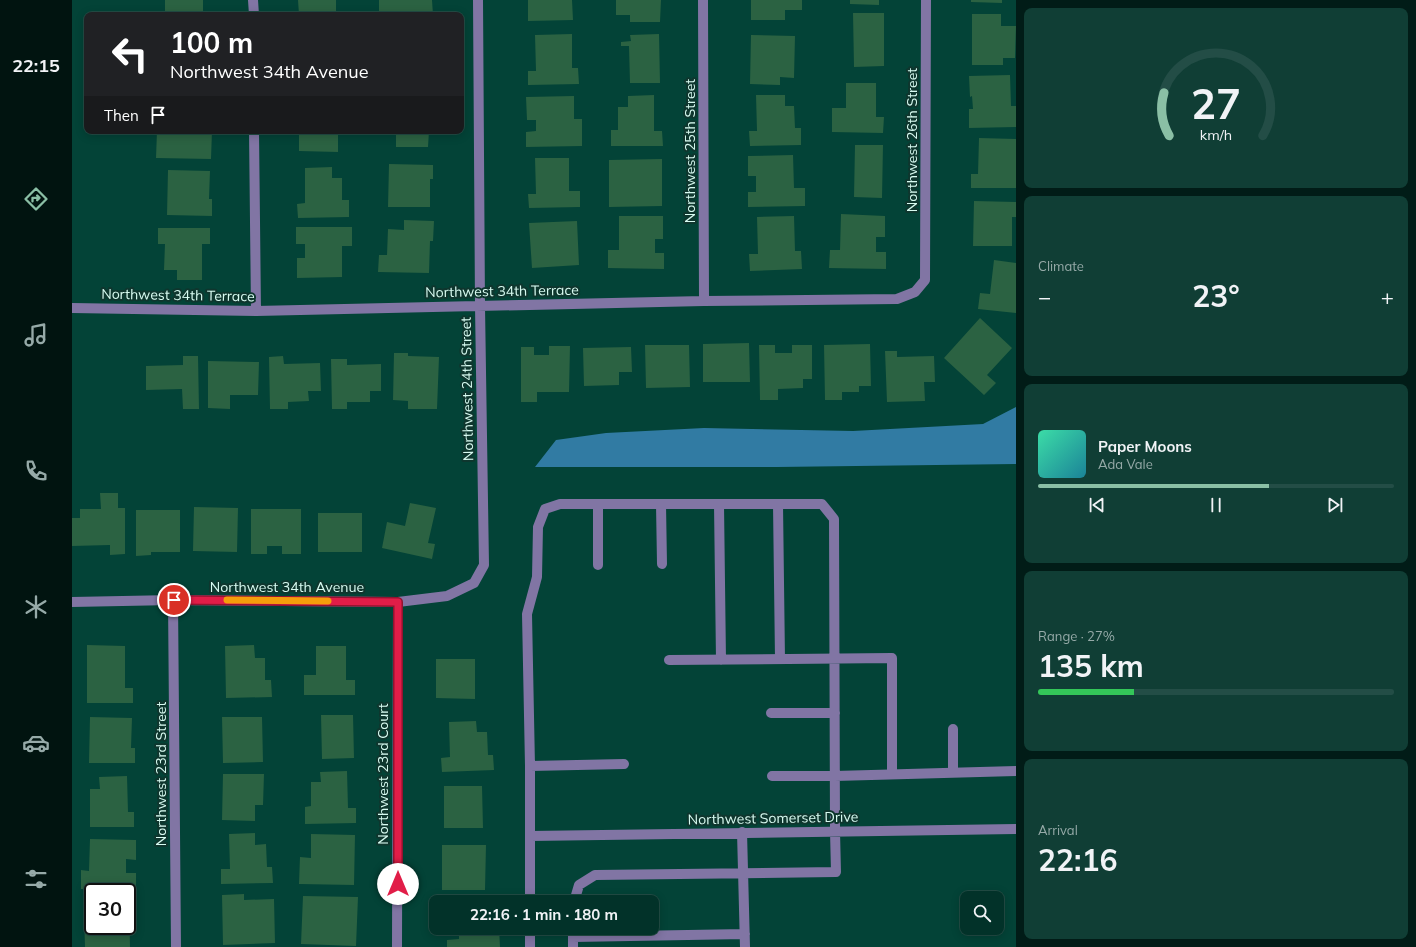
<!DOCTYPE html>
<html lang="en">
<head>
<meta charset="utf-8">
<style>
	body { margin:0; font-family:Mulish,sans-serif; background:#103e35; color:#f1f3f6; height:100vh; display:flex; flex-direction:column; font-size:15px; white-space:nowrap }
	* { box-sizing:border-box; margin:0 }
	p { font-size:13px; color:#96aaa8 }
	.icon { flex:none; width:22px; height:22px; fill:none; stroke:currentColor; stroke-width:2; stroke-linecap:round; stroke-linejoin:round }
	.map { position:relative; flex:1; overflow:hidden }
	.details { display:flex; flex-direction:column; gap:8px; padding:8px; background:#011c17; width:400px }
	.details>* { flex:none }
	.banner { position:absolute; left:12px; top:12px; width:380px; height:122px; border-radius:8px; box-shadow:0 2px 10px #0003,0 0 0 1px #234d46; background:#202124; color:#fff; overflow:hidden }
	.controls { position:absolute; left:888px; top:891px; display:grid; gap:8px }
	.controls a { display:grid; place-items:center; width:44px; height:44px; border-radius:8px; background:#023229; box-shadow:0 2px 10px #0003,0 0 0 1px #234d46; font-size:20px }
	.speed { position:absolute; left:12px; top:883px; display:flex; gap:8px; font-size:20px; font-weight:700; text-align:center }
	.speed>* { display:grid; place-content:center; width:52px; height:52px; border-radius:50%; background:#023229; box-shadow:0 2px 10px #0003,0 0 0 1px #234d46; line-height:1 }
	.speed .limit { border:2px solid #111; border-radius:6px; background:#fff; color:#111 }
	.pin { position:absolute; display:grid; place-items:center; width:34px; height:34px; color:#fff; margin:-17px; border:2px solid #fff; border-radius:50%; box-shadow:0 1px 4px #0007 }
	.me { position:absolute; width:44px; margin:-22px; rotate:0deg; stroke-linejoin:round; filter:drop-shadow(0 0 3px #0008) }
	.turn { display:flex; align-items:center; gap:14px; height:84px; padding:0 20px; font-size:18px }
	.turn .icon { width:52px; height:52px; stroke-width:2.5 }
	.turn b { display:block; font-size:28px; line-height:34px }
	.then { display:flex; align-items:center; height:38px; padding:0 20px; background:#0003; gap:8px; font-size:15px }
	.big { font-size:30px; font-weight:700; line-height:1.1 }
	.details .card { flex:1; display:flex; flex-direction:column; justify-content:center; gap:6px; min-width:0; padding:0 14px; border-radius:8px; background:#103e35 }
	.details .dial { align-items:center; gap:0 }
	.dial svg { height:104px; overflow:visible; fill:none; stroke:#234d46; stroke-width:7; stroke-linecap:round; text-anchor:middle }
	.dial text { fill:#f1f3f6; stroke:none }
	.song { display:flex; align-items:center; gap:12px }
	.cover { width:48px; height:48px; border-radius:6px; background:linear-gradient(135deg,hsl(160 70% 55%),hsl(190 70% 35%)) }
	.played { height:4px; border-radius:2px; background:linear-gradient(90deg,#8abfa5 65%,#234d46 65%) }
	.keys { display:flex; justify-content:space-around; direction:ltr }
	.heat { display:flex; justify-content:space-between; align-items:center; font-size:22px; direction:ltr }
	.charge { height:6px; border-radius:3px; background:linear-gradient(90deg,#34c759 27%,#234d46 0) }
	.trip { position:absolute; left:357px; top:895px; width:230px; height:40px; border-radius:8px; background:#023229; box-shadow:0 2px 10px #0003,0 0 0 1px #234d46; font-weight:700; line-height:40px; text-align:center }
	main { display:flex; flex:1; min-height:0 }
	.tabs { display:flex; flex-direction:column; width:72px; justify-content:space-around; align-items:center; background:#011410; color:#96aaa8 }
	.tabs .icon { width:28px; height:28px }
	.tabs .on { color:#8abfa5 }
	.tabs b { font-size:18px; color:#f1f3f6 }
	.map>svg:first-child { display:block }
</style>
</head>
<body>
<main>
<nav class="tabs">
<b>22:15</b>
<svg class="icon on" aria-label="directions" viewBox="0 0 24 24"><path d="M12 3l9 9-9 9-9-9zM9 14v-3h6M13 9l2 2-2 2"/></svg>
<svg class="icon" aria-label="music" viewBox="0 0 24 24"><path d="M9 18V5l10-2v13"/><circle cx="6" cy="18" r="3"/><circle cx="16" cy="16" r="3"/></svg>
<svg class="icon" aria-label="phone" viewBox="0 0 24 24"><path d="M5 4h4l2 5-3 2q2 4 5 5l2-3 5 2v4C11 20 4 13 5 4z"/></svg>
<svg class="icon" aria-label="climate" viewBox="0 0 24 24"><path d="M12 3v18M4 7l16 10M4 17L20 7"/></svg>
<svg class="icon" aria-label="car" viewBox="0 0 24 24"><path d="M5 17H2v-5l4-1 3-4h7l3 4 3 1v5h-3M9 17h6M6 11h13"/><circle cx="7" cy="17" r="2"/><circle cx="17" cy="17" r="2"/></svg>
<svg class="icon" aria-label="filters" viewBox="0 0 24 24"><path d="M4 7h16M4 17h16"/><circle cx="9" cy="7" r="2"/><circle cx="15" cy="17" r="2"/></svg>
</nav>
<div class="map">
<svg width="944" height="947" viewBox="0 0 944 947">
	<rect width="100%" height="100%" fill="#034337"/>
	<!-- water -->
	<path fill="#317ba3" d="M944 407V464L705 467H463L484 440 534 433 632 428 781 431 911 424Z"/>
	<!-- building -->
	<path fill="#2b6242" d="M93 0H131V15H93Z
		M226 0H264V15H227Z
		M307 0H360L361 15H307Z
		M456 0H500L501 20 456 21Z
		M544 0H589L588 22H558V15H544Z
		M679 0H730V10H713V20H679Z
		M778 0H807V5L778 4Z
		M899 0H930V3L899 2Z
		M781 13H812V66L782 67Z
		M900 14H929V26H944L943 58H931V65H900Z
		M500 34V68H506L507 84 456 85V71H464L463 35Z
		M587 34 588 83H558L557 46H549V42L559 41 558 35Z
		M679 35 723 36 722 78 708 77V85L678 84Z
		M938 75 939 106H944V127L897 128V109H901L900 96 898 97 897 76Z
		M774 83H804V117H812L811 133 760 132V108H774Z
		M582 95V131H590L591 146H539V130H546V107H556V96Z
		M684 95H713V106H722L723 128H729V145L678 146 677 131H685Z
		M502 96V119H510V146L454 147V132L464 131V120H455L454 97Z
		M85 131H140L139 159 84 158Z
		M227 131H266V152L227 151Z
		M324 131H357L356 147H324Z
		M907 138 944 139V188H899V174H906Z
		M783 145H811L810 198 782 197Z
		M721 155 722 188H733V206L676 207V192H684V176H676V156Z
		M463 158H497V191H508V207L457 208 456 194H464Z
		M590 159V206L537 207V160Z
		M317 164 361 165V179H358V207H316Z
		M260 167V178H270V200H277V217L226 218 225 204 233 203V168Z
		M96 170 138 171 137 199H140V216L95 215Z
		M902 201 944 202V217H940V246H901Z
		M769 214 813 216V237H804V252H814V269L757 268 758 250H768Z
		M547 216H591V239H583V253H592V269L536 268V250H547Z
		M722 216 723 251H729L730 269 678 271 677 254H686L685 217Z
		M332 220 362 221 361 241H358L357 273 306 272 307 255H315L316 229 332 230Z
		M505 221 507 265 460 268 457 223Z
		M224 227H280V246H270V277L225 278V258H233V244H224Z
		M86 228H138V244H130V280H105V270H92L93 244H86Z
		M922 260 944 263V313L906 309 908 293 918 294Z
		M908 318 940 348 915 375 924 383 912 395 872 358Z
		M677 343 678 382H631V344Z
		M798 344 799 386H787V392H770V400H753L752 345Z
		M573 345H617L618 387 574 388Z
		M687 345H703V353H720V345H740V379H731V388L706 389V400H688Z
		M477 346H498L497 392H465V402H449V347H462V355H477Z
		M559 347 560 372H547V385L512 386 511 348Z
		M813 351H825V357L862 356 863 382H852L853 401 815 402Z
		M322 353H336V356L367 357 365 409H336V401L321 400Z
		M111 356H126L127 409H111L110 389 74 390V366L111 365Z
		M211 356 212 364 248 363 249 391H236L237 401 216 402V409H198L197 357Z
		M259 359H275V365L309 364V391H298V402H275V409H260Z
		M136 361 187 362 186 395H158V409L136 408Z
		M28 493H46V508H53V554L38 555V545L0 546V518H8V509H29Z
		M338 503 364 508 356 543 363 544 360 559 310 548 315 522 333 526Z
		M122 507 166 508 165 552 121 551Z
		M179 509H229V554H210V546H195V554H179Z
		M64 510H108V552H79V555L64 556Z
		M246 513H290V552H246Z
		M15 645 53 646V688H61V703H15Z
		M182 645 183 658H193V680H199L200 697 154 698 153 646Z
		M244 646H274V680H283V695H232V675H244Z
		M364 659H403V699L364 698Z
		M249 715H281L282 758 250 759Z
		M18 717 60 718 59 748H63V763H17Z
		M150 717H190L191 762 151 763Z
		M404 721 405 732H415L416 755H421L422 770 370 772 369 758 378 757 377 722Z
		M275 771 276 808H284V823L233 824V807L239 806V782H249L248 772Z
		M151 774H192L191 805H183V821L150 820Z
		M55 776 56 812H62V827H18V789H28L27 777Z
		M372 786H410L411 828H372Z
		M183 833V845L194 844 195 867H200L201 883 149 884V869H158L157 834Z
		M239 834 283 835 282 885 227 884 228 857 239 858Z
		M18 839 64 840V860L54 859V873H64V890L9 889V870L17 871Z
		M370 845H414L413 890H370Z
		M172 894V900L202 899 203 943 151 945 150 895Z
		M231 896 286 897 284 946 229 944Z
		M55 900H57L58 947H13L12 913H21V926H55Z
		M387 928H427L428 947H375V940L387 939Z"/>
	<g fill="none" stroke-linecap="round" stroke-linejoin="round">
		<!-- minor -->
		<path stroke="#8175a4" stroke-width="10" d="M181 0 182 15
			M631 0 632 301
			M182 131 184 311
			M0 308 184 311 632 301 825 299 843 292 853 280 854 0
			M526 504V565
			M589 504 590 564
			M647 504 649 660
			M706 504 708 659
			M101 600 104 947
			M0 602 101 600 326 602 375 596 402 583 412 565 408 306 406 0
			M597 660 820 658V774
			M699 713H763
			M458 766 552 764
			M881 773V729
			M700 776H763L944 771
			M670 832 673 947
			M458 836 944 829
			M458 902V766L455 614 465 577 466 527 473 509 488 504H750L762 519 763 831 764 872 523 875 507 885 502 902
			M458 928V947
			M501 928V947
			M501 937 673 934
			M325 947 326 602"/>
	</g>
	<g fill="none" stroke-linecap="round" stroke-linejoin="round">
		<defs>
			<path id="route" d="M102 600 326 602V884"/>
		</defs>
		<!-- route casing -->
		<use href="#route" stroke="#92132f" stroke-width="10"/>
		<!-- route -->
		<use href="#route" stroke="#e11d48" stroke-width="7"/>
		<!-- slow -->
		<path stroke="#f59e0b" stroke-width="7" d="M155 600 256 601"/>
	</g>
	<g text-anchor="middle" stroke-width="4" stroke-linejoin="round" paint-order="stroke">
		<!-- street labels -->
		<g font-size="14" fill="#d8fbf1" stroke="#0f362e">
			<text transform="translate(840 140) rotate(-90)" y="5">Northwest 26th Street</text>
			<text transform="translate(618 151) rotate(-90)" y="5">Northwest 25th Street</text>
			<text transform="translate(430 291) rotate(-1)" y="5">Northwest 34th Terrace</text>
			<text transform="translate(106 295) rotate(1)" y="5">Northwest 34th Terrace</text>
			<text transform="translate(395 389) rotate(-91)" y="5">Northwest 24th Street</text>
			<text x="215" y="592">Northwest 34th Avenue</text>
			<text transform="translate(89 774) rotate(-90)" y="5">Northwest 23rd Street</text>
			<text transform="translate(311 774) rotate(-90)" y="5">Northwest 23rd Court</text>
			<text transform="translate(701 818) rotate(-1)" y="5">Northwest Somerset Drive</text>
		</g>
	</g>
</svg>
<div class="controls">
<a><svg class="icon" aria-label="search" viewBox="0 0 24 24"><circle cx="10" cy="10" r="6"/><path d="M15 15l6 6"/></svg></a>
</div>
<div class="speed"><div class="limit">30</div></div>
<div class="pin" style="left:102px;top:600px;background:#d93025"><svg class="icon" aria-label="arrive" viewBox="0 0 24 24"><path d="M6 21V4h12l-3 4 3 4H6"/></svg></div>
<svg class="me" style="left:326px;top:884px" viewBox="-20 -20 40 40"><circle r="19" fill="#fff"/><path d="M0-13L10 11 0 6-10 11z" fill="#e11d48"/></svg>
<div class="trip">22:16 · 1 min · 180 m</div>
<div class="banner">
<div class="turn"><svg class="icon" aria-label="left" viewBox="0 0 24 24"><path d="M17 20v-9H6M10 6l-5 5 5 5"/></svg><div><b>100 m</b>Northwest 34th Avenue</div></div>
<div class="then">Then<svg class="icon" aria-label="arrive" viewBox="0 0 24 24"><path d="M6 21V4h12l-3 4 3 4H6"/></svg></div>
</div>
</div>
<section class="details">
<div class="card dial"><svg viewBox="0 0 100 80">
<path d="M14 69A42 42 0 1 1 86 69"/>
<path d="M14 69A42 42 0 0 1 10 36" stroke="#8abfa5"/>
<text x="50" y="56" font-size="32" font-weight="700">27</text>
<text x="50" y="72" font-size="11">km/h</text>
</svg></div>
<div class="card"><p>Climate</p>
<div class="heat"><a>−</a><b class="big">23°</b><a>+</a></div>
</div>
<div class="card">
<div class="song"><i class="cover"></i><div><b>Paper Moons</b><p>Ada Vale</p></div></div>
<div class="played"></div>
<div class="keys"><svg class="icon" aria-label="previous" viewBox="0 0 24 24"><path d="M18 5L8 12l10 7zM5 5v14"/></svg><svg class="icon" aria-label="pause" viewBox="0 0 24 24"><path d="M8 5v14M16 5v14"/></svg><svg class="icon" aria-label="next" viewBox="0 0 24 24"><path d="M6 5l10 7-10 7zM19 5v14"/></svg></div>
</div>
<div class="card"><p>Range · 27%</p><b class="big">135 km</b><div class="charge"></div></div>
<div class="card"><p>Arrival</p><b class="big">22:16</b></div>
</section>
</main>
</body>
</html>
